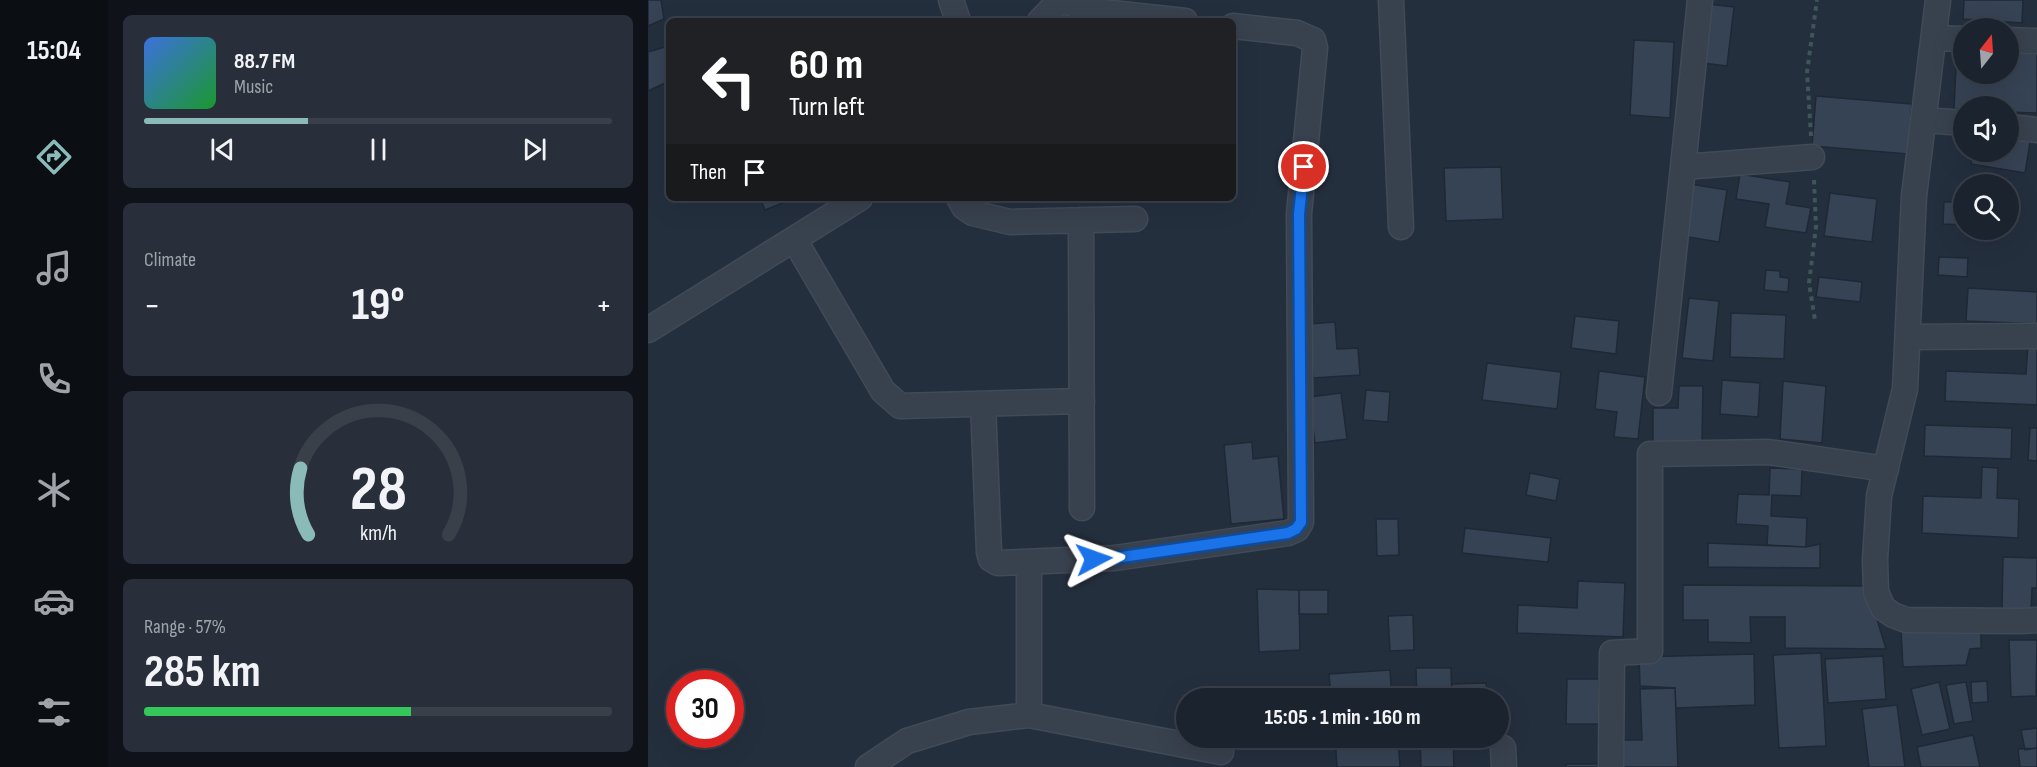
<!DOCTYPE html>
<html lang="en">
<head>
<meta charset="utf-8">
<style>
	body { margin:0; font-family:"Sofia Sans Condensed",sans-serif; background:#282f3a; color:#f1f3f6; height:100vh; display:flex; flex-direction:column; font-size:22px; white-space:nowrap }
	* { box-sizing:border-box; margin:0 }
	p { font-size:20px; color:#a0a4aa }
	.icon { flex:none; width:33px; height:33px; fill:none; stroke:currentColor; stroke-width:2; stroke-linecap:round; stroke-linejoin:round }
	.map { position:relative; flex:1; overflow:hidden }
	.sheet { display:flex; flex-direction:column; gap:15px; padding:15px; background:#0f1319; width:540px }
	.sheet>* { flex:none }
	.guide { position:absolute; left:18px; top:18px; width:570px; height:183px; border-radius:9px; box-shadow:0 6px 24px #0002,0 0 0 2px #39404a; background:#202124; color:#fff; overflow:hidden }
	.needle { width:39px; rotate:17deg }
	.controls { position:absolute; left:1305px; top:18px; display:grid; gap:12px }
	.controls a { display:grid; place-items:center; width:66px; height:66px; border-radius:50%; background:#1b232e; box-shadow:0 6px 24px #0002,0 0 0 2px #39404a; font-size:30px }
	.speed { position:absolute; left:18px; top:670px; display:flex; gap:12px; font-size:30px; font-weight:700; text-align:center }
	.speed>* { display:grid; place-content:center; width:78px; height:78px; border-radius:50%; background:#1b232e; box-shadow:0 6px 24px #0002,0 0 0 2px #39404a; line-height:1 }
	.speed .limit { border:9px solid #d22; background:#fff; color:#111 }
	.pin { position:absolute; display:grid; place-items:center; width:51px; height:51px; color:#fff; margin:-26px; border:3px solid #fff; border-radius:50%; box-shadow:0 2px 6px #0007 }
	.me { position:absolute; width:66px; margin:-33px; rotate:86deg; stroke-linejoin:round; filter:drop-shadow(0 0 4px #0008) }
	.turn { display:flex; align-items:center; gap:21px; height:126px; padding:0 24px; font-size:27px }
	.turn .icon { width:78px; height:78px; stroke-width:2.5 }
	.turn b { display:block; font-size:42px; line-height:51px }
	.then { display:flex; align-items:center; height:57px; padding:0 24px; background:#0003; gap:12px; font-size:22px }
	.big { font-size:45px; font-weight:700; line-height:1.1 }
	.sheet .tile { flex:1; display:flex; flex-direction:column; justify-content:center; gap:9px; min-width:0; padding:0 21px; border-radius:9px; background:#282f3a }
	.sheet .dial { align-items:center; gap:0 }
	.dial svg { height:156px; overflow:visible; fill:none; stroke:#39404a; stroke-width:7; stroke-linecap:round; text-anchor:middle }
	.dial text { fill:#f1f3f6; stroke:none }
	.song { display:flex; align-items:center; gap:18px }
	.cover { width:72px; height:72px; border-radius:9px; background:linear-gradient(135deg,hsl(220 70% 55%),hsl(130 70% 35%)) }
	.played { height:6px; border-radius:3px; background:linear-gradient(90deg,#8bbbb9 35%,#39404a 35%) }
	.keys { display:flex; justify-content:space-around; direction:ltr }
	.heat { display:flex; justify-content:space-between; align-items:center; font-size:33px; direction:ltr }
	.charge { height:9px; border-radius:4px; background:linear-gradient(90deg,#34c759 57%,#39404a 0) }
	.trip { position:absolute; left:528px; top:688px; width:333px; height:60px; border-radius:30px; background:#1b232e; box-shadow:0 6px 24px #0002,0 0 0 2px #39404a; font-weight:700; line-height:60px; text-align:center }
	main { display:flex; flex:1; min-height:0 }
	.tab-bar { display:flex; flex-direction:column; width:108px; justify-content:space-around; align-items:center; background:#0b0e12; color:#a0a4aa }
	.tab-bar .icon { width:42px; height:42px }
	.tab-bar .on { color:#8bbbb9 }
	.tab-bar b { font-size:27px; color:#f1f3f6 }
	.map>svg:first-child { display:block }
</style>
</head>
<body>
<main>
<nav class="tab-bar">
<b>15:04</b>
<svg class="icon on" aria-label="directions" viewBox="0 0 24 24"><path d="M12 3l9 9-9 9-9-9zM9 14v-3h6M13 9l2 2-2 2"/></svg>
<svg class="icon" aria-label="music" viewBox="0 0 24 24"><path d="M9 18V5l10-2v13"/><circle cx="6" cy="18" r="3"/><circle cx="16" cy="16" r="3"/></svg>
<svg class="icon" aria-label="phone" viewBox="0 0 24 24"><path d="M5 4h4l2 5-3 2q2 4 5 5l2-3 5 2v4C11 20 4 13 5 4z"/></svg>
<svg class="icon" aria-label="climate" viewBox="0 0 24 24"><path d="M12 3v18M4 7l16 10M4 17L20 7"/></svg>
<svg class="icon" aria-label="car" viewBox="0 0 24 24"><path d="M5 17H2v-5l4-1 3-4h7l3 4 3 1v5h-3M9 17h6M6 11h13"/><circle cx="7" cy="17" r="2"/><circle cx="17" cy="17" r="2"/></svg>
<svg class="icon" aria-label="filters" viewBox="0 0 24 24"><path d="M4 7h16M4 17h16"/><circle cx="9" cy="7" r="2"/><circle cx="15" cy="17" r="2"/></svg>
</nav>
<section class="sheet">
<div class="tile">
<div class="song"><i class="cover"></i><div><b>88.7 FM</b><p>Music</p></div></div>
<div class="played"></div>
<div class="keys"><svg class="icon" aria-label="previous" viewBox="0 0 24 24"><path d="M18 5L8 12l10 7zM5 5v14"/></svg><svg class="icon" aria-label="pause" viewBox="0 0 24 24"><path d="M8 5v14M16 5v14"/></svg><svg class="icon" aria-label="next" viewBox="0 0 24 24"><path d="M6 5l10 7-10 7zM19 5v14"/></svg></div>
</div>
<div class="tile"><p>Climate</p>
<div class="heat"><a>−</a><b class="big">19°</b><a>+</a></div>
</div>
<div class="tile dial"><svg viewBox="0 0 100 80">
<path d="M14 69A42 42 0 1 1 86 69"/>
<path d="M14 69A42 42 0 0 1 10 35" stroke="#8bbbb9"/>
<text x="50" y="56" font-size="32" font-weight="700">28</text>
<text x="50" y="72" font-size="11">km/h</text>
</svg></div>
<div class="tile"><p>Range · 57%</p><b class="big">285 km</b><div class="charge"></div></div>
</section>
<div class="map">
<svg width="1389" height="767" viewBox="0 0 1389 767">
	<rect width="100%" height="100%" fill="#242f3e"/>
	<!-- building -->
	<path fill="#364354" stroke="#1f2835" stroke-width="1.5" d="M0 0H13L16 19 0 26Z
		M1316 0H1375L1374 23 1315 19Z
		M1060 4 1086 7 1079 66 1054 63Z
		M986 40 1026 42 1022 118 982 115Z
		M1309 45 1316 46V74H1360V48L1389 49V113L1360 112V106H1316V110L1306 109Z
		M20 46 21 81 0 91V52Z
		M1168 96 1264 104 1260 154 1164 146Z
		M1360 138 1382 142 1377 173 1323 164 1325 152H1360Z
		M853 167 855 219 798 221 796 168Z
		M1092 174 1142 182 1138 204 1163 208 1158 233 1117 227 1121 204 1088 199Z
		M1042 184 1079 190 1071 242 1034 236Z
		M1182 193 1229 199 1224 242 1176 236Z
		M112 198H135L137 202 117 210Z
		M1296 202H1316V225L1295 224Z
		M1291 257 1320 258 1319 277 1290 275Z
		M1118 270 1132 271V277L1141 278 1140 292 1116 290Z
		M1171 277 1214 282 1212 302 1168 297Z
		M1320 288 1389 292V324L1318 321Z
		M1041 298 1071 301 1065 361 1034 358Z
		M1083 313 1138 315 1136 359 1082 357Z
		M927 316 971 321 968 354 923 348Z
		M687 322 689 349 710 348 712 375 665 378 661 324Z
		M1380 343H1389V405L1297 401 1298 371 1378 374Z
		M839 363 913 372 909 409 834 400Z
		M951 371 997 377 990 439 966 437 969 412 947 409Z
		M1074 380 1112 383 1110 417 1072 414Z
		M1135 381 1178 386 1174 443 1132 439Z
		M1031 386H1055L1054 443 1005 442V408H1030Z
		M718 390 742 392 740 422 715 420Z
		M693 393 699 439 667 443 661 397Z
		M1277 425 1364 428 1363 459 1276 456Z
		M1382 428H1389V461L1380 460Z
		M604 442 605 459 630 456 636 519 583 524 576 445Z
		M1334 467 1350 468 1349 498 1371 499 1370 538 1274 533 1275 496 1333 498Z
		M1122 468 1154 469 1153 496 1124 495 1123 516 1159 518 1158 547 1119 545 1120 526 1088 524 1090 494 1121 495Z
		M882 473 912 479 908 501 878 495Z
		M728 519H750L751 555 729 556Z
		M817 528 903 538 900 562 814 553Z
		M1060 543 1158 547 1172 544V568L1060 567Z
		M1355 557 1389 558V588H1384L1383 613 1354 612Z
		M930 581 977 583 975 637 869 633 870 605 929 608Z
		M1035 585 1219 586 1238 649 1137 648V617H1102L1103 643 1060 642V620H1035Z
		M609 589 651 590 652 650 611 652Z
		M651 590H680V614H651Z
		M765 615 766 650 742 651 740 616Z
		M1333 629V648L1322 649 1318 665 1255 667 1253 631Z
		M1361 640H1389L1388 696 1363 697Z
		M1173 653 1178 746 1131 748 1125 655Z
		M1106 654 1107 705 1028 708 1027 688 992 686 991 657Z
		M1235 656 1238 699 1180 703 1177 659Z
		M768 668H803L804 699H769Z
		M742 670 744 699H683L681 674Z
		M919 679H951V724H918Z
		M1339 681 1340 702 1324 703 1323 682Z
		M1291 682 1302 729 1274 735 1263 689Z
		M1318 682 1325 721 1306 724 1298 685Z
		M838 683 839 699H805L804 684Z
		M1027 688 1030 767H975L974 740H994L992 689Z
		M653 694V699H614V697Z
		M1249 705 1257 767H1221L1214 709Z
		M1389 728V748L1377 750 1373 730Z
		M1325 735 1332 767H1273L1269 747Z
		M687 738H750L752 767H689Z
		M772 738H805L806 767H773Z
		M1389 748V767H1372L1370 749Z
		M918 764H950V767H918Z"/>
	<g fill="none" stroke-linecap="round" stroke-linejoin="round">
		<defs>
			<path id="street" d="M303 0 310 21
				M412 0 446 11 537 21
				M743 0 753 227
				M1052 0 1035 167 1164 157
				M1290 0 1266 196 1257 389 1231 496 1227 560 1228 592 1235 608 1245 615 1258 620 1373 621 1389 620
				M392 21 412 0
				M1286 38 1316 39
				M1360 40 1389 41
				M1276 120 1316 123
				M1360 127 1389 130
				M311 198 316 207 325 213 362 222 487 219
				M433 220 434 508
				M146 239 235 391 252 406 434 401
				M0 330 212 198
				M1260 337 1389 336
				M1011 393 1035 167
				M335 404 341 552 343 559 350 563 467 558 640 533 649 529 653 522 651 214 667 48 665 40 649 33 585 26
				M381 562V715
				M855 748 856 767
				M220 767 259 741 321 722 381 715 573 752
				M963 767 964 653 1002 651V454L1120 452 1238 469"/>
		</defs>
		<!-- street casing -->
		<use href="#street" stroke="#414a57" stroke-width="27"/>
		<!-- path -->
		<path stroke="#3f5557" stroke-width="4" stroke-dasharray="4.5 4.5" stroke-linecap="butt" d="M1163 136 1159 72 1169 0
			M1166 180 1168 227 1161 283 1167 320"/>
		<!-- street -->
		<use href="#street" stroke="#38414e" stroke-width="24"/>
	</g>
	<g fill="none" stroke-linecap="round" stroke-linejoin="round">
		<defs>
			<path id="route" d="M446 559 467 558 640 533 648 529 653 522 651 214 656 167"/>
		</defs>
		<!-- route casing -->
		<use href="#route" stroke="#114b97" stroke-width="15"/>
		<!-- route -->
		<use href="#route" stroke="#1a73e8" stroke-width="10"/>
	</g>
</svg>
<div class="controls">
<a><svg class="needle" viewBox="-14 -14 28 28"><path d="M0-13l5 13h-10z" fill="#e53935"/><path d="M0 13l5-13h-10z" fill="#a0a4aa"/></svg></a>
<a><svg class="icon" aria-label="sound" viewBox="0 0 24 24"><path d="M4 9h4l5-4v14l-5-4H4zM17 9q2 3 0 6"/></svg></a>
<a><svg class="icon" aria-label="search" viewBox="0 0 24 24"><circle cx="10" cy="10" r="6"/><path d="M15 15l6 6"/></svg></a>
</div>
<div class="speed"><div class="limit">30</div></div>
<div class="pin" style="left:656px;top:167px;background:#d93025"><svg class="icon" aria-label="arrive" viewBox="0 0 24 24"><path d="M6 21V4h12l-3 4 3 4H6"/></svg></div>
<svg class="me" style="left:446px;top:559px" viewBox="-20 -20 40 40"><path d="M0-17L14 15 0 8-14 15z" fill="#1a73e8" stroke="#fff" stroke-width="4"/></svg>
<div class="trip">15:05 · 1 min · 160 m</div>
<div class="guide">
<div class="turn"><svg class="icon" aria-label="left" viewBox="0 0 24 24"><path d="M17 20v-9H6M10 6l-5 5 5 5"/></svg><div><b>60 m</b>Turn left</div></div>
<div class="then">Then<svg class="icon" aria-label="arrive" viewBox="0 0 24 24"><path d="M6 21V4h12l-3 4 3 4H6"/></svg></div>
</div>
</div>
</main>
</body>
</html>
